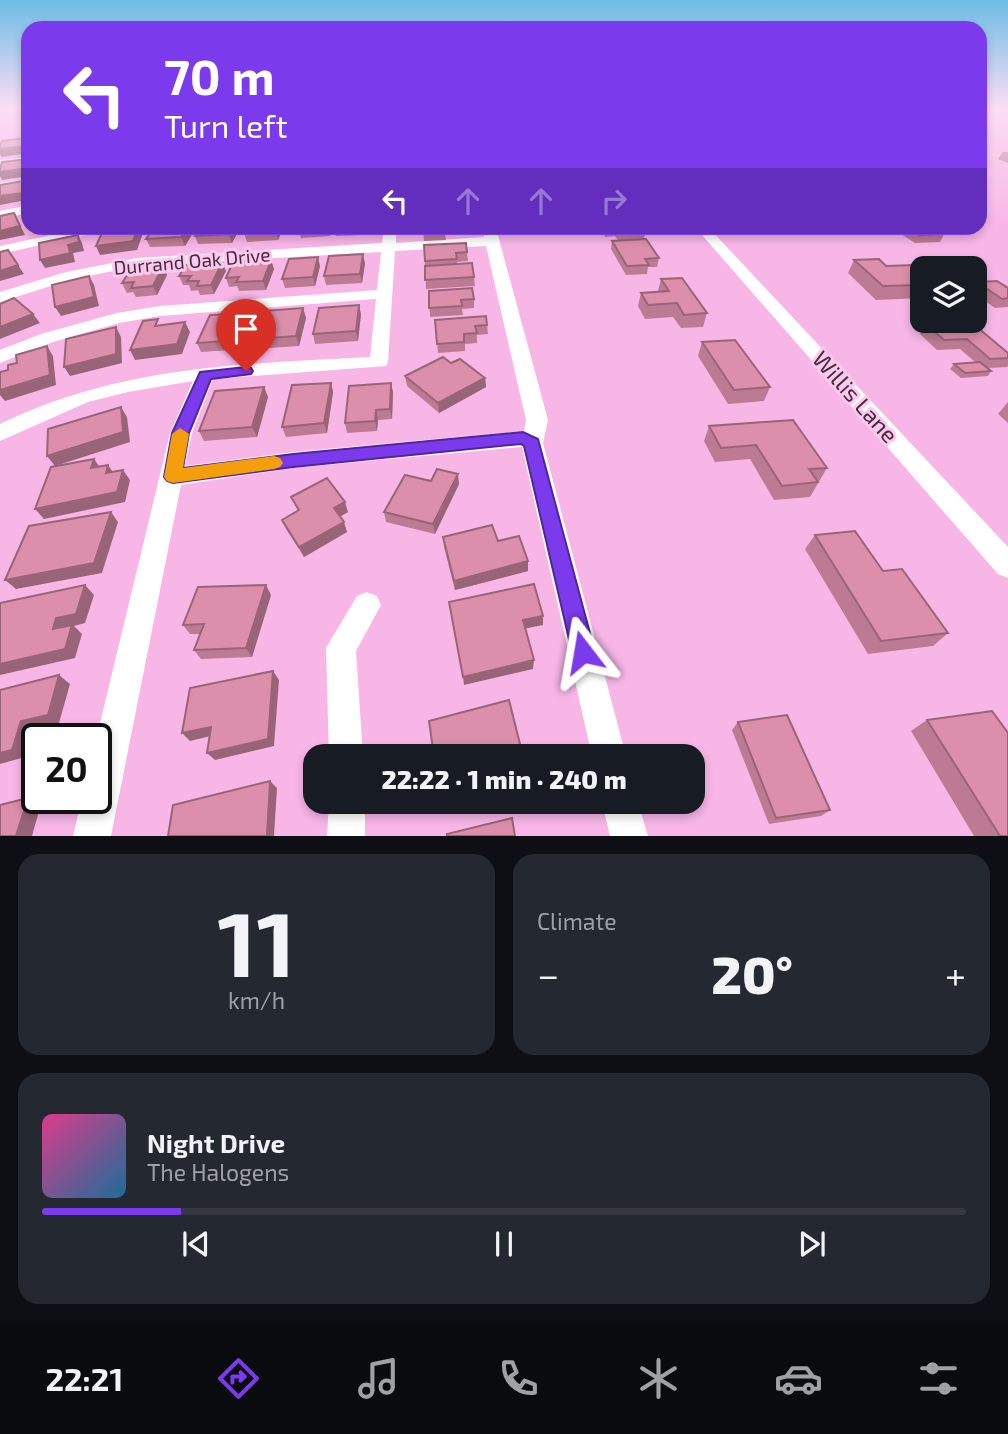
<!DOCTYPE html>
<html lang="en">
<head>
<meta charset="utf-8">
<style>
	body { margin:0; font-family:"Exo 2",sans-serif; background:#242831; color:#f1f3f6; height:100vh; display:flex; flex-direction:column; font-size:26px; white-space:nowrap }
	* { box-sizing:border-box; margin:0 }
	p { font-size:23px; color:#9ea1a6 }
	.icon { flex:none; width:38px; height:38px; fill:none; stroke:currentColor; stroke-width:2; stroke-linecap:round; stroke-linejoin:round }
	.map { position:relative; height:836px; overflow:hidden }
	.panel { display:flex; flex-direction:column; gap:18px; padding:18px; background:#0d0f14; flex:1 }
	.panel>* { flex:none }
	.hud { position:absolute; left:21px; top:21px; width:966px; height:214px; border-radius:21px; box-shadow:0 4px 10px #0003; background:#7c3aed; color:#fff; overflow:hidden }
	.buttons { position:absolute; left:910px; top:256px; display:grid; gap:14px }
	.buttons a { display:grid; place-items:center; width:77px; height:77px; border-radius:14px; background:#171b24; box-shadow:0 4px 10px #0003; font-size:35px }
	.speed { position:absolute; left:21px; top:723px; display:flex; gap:14px; font-size:35px; font-weight:700; text-align:center }
	.speed>* { display:grid; place-content:center; width:91px; height:91px; border-radius:50%; background:#171b24; box-shadow:0 4px 10px #0003; line-height:1 }
	.speed .limit { border:4px solid #111; border-radius:10px; background:#fff; color:#111 }
	.pin { position:absolute; display:grid; place-items:center; width:60px; height:60px; color:#fff; margin:-72px -30px; border-radius:50% 50% 50% 0; rotate:-45deg; box-shadow:0 0 7px #0007 }
	.pin .icon { rotate:45deg }
	.me { position:absolute; width:77px; margin:-38px; rotate:346deg; stroke-linejoin:round; filter:drop-shadow(0 0 5px #0008) }
	.turn { display:flex; align-items:center; gap:24px; height:147px; padding:0 28px; font-size:32px }
	.turn .icon { width:91px; height:91px; stroke-width:2.5 }
	.turn b { display:block; font-size:49px; line-height:60px }
	.lanes { display:flex; align-items:center; height:66px; padding:0 28px; background:#0003; justify-content:center; gap:35px; direction:ltr }
	.lanes .off { opacity:.35 }
	.big { font-size:52px; font-weight:800; line-height:1.1 }
	.panel .card { flex:1; display:flex; flex-direction:column; justify-content:center; gap:10px; min-width:0; padding:0 24px; border-radius:21px; background:#242831 }
	.panel .dial { align-items:center; gap:0 }
	.dial b { font-size:91px; line-height:1 }
	.song { display:flex; align-items:center; gap:21px }
	.cover { width:84px; height:84px; border-radius:10px; background:linear-gradient(135deg,hsl(330 70% 55%),hsl(200 70% 35%)) }
	.played { height:7px; border-radius:4px; background:linear-gradient(90deg,#7c3aed 15%,#363941 15%) }
	.keys { display:flex; justify-content:space-around; direction:ltr }
	.heat { display:flex; justify-content:space-between; align-items:center; font-size:38px; direction:ltr }
	.panel .tiles { flex:1; display:grid; gap:18px; grid-template-columns:1fr 1fr }
	.card:last-child { grid-column:span 2 }
	.trip { position:absolute; left:303px; top:744px; width:402px; height:70px; border-radius:21px; background:#171b24; box-shadow:0 4px 10px #0003; font-weight:800; line-height:70px; text-align:center }
	.tab-bar { display:flex; height:112px; justify-content:space-around; align-items:center; background:#090b0e; color:#9ea1a6 }
	.tab-bar .icon { width:49px; height:49px }
	.tab-bar .selected { color:#7c3aed }
	.tab-bar b { font-size:32px; color:#f1f3f6 }
	.map>svg:first-child { display:block }
</style>
</head>
<body>
<div class="map">
<svg width="1008" height="836" viewBox="0 0 1008 836">
	<rect width="100%" height="100%" fill="#f8b6e7"/>
	<g fill="none" stroke-linecap="round" stroke-linejoin="round">
		<!-- minor -->
		<path fill="#fff" fill-rule="evenodd" d="M28 137V143L0 147V141Z
			M28 157V163L0 166V160Z
			M28 179V185L0 189V183Z
			M28 205V213L0 219V211Z
			M84 228H107L100 232 0 254V246Z
			M384 228H396V243L484 237 483 228H496L548 420 543 443 626 756H592L522 447 293 468 181 485 111 836H73L82 798H96V740L170 433 193 381 128 392 88 402 0 441V424C120 366 240 364 370 357L376 299 160 316 119 323 53 342 0 363V350L41 334 117 313 160 306 377 290 381 252 137 266 70 280 0 302V292L62 273 137 258 382 243ZM486 246 526 420 524 431 293 452 185 466 192 433 213 379 386 366 388 362 395 251Z
			M696 228H709L1008 547V578L998 574Z
			M367 592 377 596 381 605 356 651 363 756H329L326 648 357 596Z
			M329 802H365V836H327Z
			M602 802H638L648 836H610Z"/>
	</g>
	<!-- wall -->
	<path fill="#bd7b93" d="M1003 152H1008V163L998 159Z
		M154 228H196L185 246 150 247 146 239Z
		M240 228 232 243 198 244 195 236Z
		M247 228H283L278 240 247 242 244 233Z
		M299 228H332L330 236 301 238 299 230Z
		M334 228H363L362 235 336 236Z
		M423 228H463V234L445 235 446 240 424 241Z
		M600 228H646L644 239 659 258 657 267H648L647 274 626 275 611 249 612 241 618 240 615 236 605 237Z
		M804 228H821V229L807 230Z
		M832 228H850L849 229 835 230Z
		M892 228H935L944 234 940 242 915 243Z
		M424 245 467 252 468 261 457 262V264L474 277 475 286 426 289Z
		M271 260 274 269 266 290 239 291 237 286 229 287 226 278Z
		M854 260 922 270V298L876 300 848 273Z
		M222 263 226 271 214 294 200 295 198 290 191 291 189 285H183L179 276Z
		M365 263 362 283 326 285 324 276Z
		M320 266 315 286 285 288 282 279Z
		M167 275 157 295 136 297 133 292 127 293 122 283Z
		M661 279 707 313 703 327 681 328 673 317 645 319 638 306 641 293 658 291Z
		M977 282 1008 288V307L995 308 975 294V286Z
		M429 291 474 299V308L462 309 463 315 430 317Z
		M303 308 306 318 299 346 256 349 253 339Z
		M361 314 358 341 315 344 313 334Z
		M435 320 487 325 488 334 477 335V343L465 344V351L438 353Z
		M255 322 245 349 201 352 197 343Z
		M926 324 1008 353V366L1007 367 988 368 991 371 988 376 961 378 950 369 954 364 975 362 960 349 937 350 920 334Z
		M702 342 770 387 764 401 728 404 698 356Z
		M451 363 485 378 486 387 439 413 407 386 405 376Z
		M331 383 333 392 327 433 286 437 282 427Z
		M264 387 268 397 257 437 204 441 199 431Z
		M393 392 392 419 378 420 377 431 347 433 345 423Z
		M1008 402V423L998 414Z
		M709 426 827 468 810 497 774 500 750 459 715 462 704 441Z
		M459 484 435 534 386 522 384 512Z
		M291 497 348 512 340 517 347 532 304 557 286 529 282 520 298 511Z
		M815 535 883 571 948 633 933 646 868 654 805 549Z
		M443 537 498 541 528 561V571L455 590 444 547Z
		M271 595 252 657 201 659 194 650 200 634H190L183 625Z
		M927 720 1008 836H974L911 731Z
		M738 722 830 810 821 816 769 824 732 730Z"/>
	<!-- shaded-wall -->
	<path fill="#9a6478" d="M28 109V116H20L17 110Z
		M28 144V153L2 157 0 154V149Z
		M28 168V176L2 180 0 176V172Z
		M23 181 27 189 26 200 0 205V196Z
		M14 213 25 235 0 240V231Z
		M138 228H140L143 233 137 250 100 255 96 246Z
		M188 228H196L185 246 181 237Z
		M233 228H240L232 243 229 234Z
		M277 228H283L278 240 276 231Z
		M328 228H332L330 236Z
		M78 235 82 243 84 251 73 253 75 262 45 268 40 260 68 245Z
		M363 254 365 263 362 283 360 274Z
		M318 257 320 266 315 286 313 277Z
		M271 260 274 269 266 290 263 281Z
		M222 263 226 271 214 294 211 285Z
		M18 265 24 274 0 281V271Z
		M163 266 167 275 157 295 153 286Z
		M89 276 94 285 99 306 61 316 55 307Z
		M359 305 361 314 358 341 356 331Z
		M303 308 306 318 299 346 296 336Z
		M252 313 255 322 245 349 242 340Z
		M33 314 40 323 0 339V327Z
		M185 322 190 332 182 354 135 360 130 350Z
		M116 327 121 337 122 363 70 376 64 367Z
		M47 346 53 356 56 385 5 401 0 395V390Z
		M485 378 486 387 439 413 438 403Z
		M331 383 333 392 327 433 324 423Z
		M391 383 393 392 392 419 390 409Z
		M264 387 268 397 257 437 252 427Z
		M121 407 127 417 130 442 55 466 47 456Z
		M376 410 378 420 377 431 375 421Z
		M94 459 101 469 91 468Z
		M108 465 115 475 106 473Z
		M123 470 130 480 125 502 44 519 35 509Z
		M458 474 459 484 435 534 433 524Z
		M345 502 348 512 337 518 334 508Z
		M111 512 118 522 102 573 16 589 5 580Z
		M344 522 347 532 304 557 299 547Z
		M528 561V571L455 590 454 581Z
		M85 585 94 595 85 623 74 626 82 634 75 658 0 675V664L53 629 56 618Z
		M266 585 271 595 252 657 246 648Z
		M543 616V625L523 629V620Z
		M534 660 533 669 464 685 463 677Z
		M273 671 279 680 274 746 215 760 207 753Z
		M59 675 70 684 59 723 34 729 25 757 0 764V753L21 721Z
		M211 727 219 734 190 741 182 733Z
		M270 781 277 788 274 836H267Z
		M28 798 41 804 32 836H16Z"/>
	<!-- building -->
	<path fill="#dc8fab" stroke="#9a6478" stroke-width="2" d="M28 138 27 146 0 149V145L2 141Z
		M28 159V168L0 172V168L2 162Z
		M23 181 22 193 0 196V185Z
		M14 213 20 226 0 231V216Z
		M126 228H138L133 241 96 246 102 233Z
		M154 228H188L181 237 146 239Z
		M200 228H233L229 234 195 236Z
		M247 228H277L276 231 244 233Z
		M299 228H328L299 230Z
		M423 228H445V232L423 233Z
		M909 228H935L944 234 920 235Z
		M78 235 79 242 68 245 70 253 40 260 39 243Z
		M646 239 659 258 645 259 649 265 627 266 612 241Z
		M466 243 467 252 456 253 457 259 425 261 424 245Z
		M8 250 18 265 0 271V252Z
		M363 254 360 274 324 276 329 256Z
		M318 257 313 277 282 279 289 259Z
		M879 259 886 266 915 265 922 270V285L883 286 854 260Z
		M271 260 263 281 236 282 239 277 226 278 233 262Z
		M222 263 211 285 197 286 199 281H187L191 276H179L186 265Z
		M472 263 474 277 425 280V266Z
		M163 266 153 286 131 288 134 282 122 283 131 269Z
		M89 276 94 297 55 307 52 285Z
		M682 278 707 313 684 315 677 303 648 305 641 293 669 291 661 279Z
		M997 281 1008 288V298L1002 299 977 282Z
		M472 288 474 299 461 300 462 306 429 308V291Z
		M14 298 33 314 0 327V304Z
		M359 305 356 331 313 334 319 308Z
		M303 308 296 336 253 339 263 311Z
		M252 313 242 340 197 343 210 315Z
		M486 316 487 325 475 326 477 333 464 334V342L437 344 435 320Z
		M158 319 155 326 185 322 177 344 130 350 143 321Z
		M971 322 1008 353V358L990 359 967 339 944 340 926 324Z
		M116 327V354L64 367 66 339Z
		M735 340 770 387 734 390 702 342Z
		M47 346 50 375 0 390V372L8 370V365L17 363 16 355Z
		M443 357 451 363 460 359 485 378 438 403 405 376Z
		M980 362 991 371 965 373 954 364Z
		M331 383 324 423 282 427 292 385Z
		M391 383 390 409 376 410 375 421 345 423 349 386Z
		M264 387 252 427 199 431 215 391Z
		M121 407 123 432 47 456 48 429Z
		M793 420 827 468 809 469 818 482 782 486 756 445 721 448 709 426Z
		M94 459 91 468 108 465 106 473 123 470 117 492 35 509 51 467Z
		M437 469 458 474 433 524 384 512 405 475 431 481Z
		M327 478 345 502 334 508 344 522 299 547 282 520 299 510 291 497Z
		M111 512 94 563 5 580 29 526Z
		M492 525 498 541 519 536 528 561 454 581 443 537Z
		M855 531 883 571 902 569 948 633 881 641 815 535Z
		M534 584 543 616 523 620 534 660 463 677 449 602Z
		M85 585 76 614 56 618 53 629 72 625 65 649 0 664V603Z
		M266 585 246 648 194 650 204 624 183 625 198 587Z
		M273 671 268 739 207 753 211 727 182 733 190 688Z
		M59 675 48 715 21 721 12 750 0 753V690Z
		M509 700 523 756H434L429 721Z
		M992 711 1008 733V836H1000L927 720Z
		M787 715 830 810 776 818 738 722Z
		M270 781 267 836H168L173 805Z
		M28 798 16 836H0V805Z
		M512 818 515 836H447V834Z"/>
	<!-- sky -->
	<linearGradient id="sky" x2="0" y2="1"><stop stop-color="#6dbce6"/><stop offset="0.48" stop-color="#fcdef4"/><stop offset="1" stop-color="#fcdef4" stop-opacity="0"/></linearGradient>
	<rect width="1008" height="226" fill="url(#sky)"/>
	<!-- route -->
	<path fill="#7c3aed" stroke="#51269a" stroke-width="2" d="M246 367 251 368 253 371 251 374 211 379 189 433 183 468 293 454 523 432 538 439 595 652 591 660 583 663 575 660 572 652 524 446 521 444 293 467 173 483 167 481 164 477 172 433 200 372Z"/>
	<!-- slow -->
	<path fill="#f59e0b" d="M180 428 189 434 183 468 274 456 280 458 283 463 280 467 274 469 173 483 167 481 164 477 172 434Z"/>
	<g text-anchor="middle" stroke-width="6" stroke-linejoin="round" paint-order="stroke">
		<!-- far-street labels -->
		<g font-size="19" fill="#452b3e" stroke="#fec8ef">
			<text transform="translate(192 261) rotate(-5)" y="7">Durrand Oak Drive</text>
		</g>
		<!-- street labels -->
		<g font-size="23" fill="#452b3e" stroke="#fec8ef">
			<text transform="translate(855 397) rotate(48)" y="8">Willis Lane</text>
		</g>
	</g>
</svg>
<div class="buttons">
<a><svg class="icon" aria-label="layers" viewBox="0 0 24 24"><path d="M12 4l9 5-9 5-9-5zM3 14l9 5 9-5"/></svg></a>
</div>
<div class="speed"><div class="limit">20</div></div>
<div class="pin" style="left:246px;top:371px;background:#d93025"><svg class="icon" aria-label="arrive" viewBox="0 0 24 24"><path d="M6 21V4h12l-3 4 3 4H6"/></svg></div>
<svg class="me" style="left:583px;top:652px" viewBox="-20 -20 40 40"><path d="M0-17L14 15 0 8-14 15z" fill="#7c3aed" stroke="#fff" stroke-width="4"/></svg>
<div class="trip">22:22 · 1 min · 240 m</div>
<div class="hud">
<div class="turn"><svg class="icon" aria-label="left" viewBox="0 0 24 24"><path d="M17 20v-9H6M10 6l-5 5 5 5"/></svg><div><b>70 m</b>Turn left</div></div>
<div class="lanes"><svg class="icon" aria-label="left" viewBox="0 0 24 24"><path d="M17 20v-9H6M10 6l-5 5 5 5"/></svg><svg class="icon off" aria-label="ahead" viewBox="0 0 24 24"><path d="M12 20V5M6 11l6-6 6 6"/></svg><svg class="icon off" aria-label="ahead" viewBox="0 0 24 24"><path d="M12 20V5M6 11l6-6 6 6"/></svg><svg class="icon off" aria-label="right" viewBox="0 0 24 24"><path d="M7 20v-9h11M14 6l5 5-5 5"/></svg></div>
</div>
</div>
<section class="panel">
<div class="tiles">
<div class="card dial"><b>11</b><p>km/h</p></div>
<div class="card"><p>Climate</p>
<div class="heat"><a>−</a><b class="big">20°</b><a>+</a></div>
</div>
<div class="card">
<div class="song"><i class="cover"></i><div><b>Night Drive</b><p>The Halogens</p></div></div>
<div class="played"></div>
<div class="keys"><svg class="icon" aria-label="previous" viewBox="0 0 24 24"><path d="M18 5L8 12l10 7zM5 5v14"/></svg><svg class="icon" aria-label="pause" viewBox="0 0 24 24"><path d="M8 5v14M16 5v14"/></svg><svg class="icon" aria-label="next" viewBox="0 0 24 24"><path d="M6 5l10 7-10 7zM19 5v14"/></svg></div>
</div>
</div>
</section>
<nav class="tab-bar">
<b>22:21</b>
<svg class="icon selected" aria-label="directions" viewBox="0 0 24 24"><path d="M12 3l9 9-9 9-9-9zM9 14v-3h6M13 9l2 2-2 2"/></svg>
<svg class="icon" aria-label="music" viewBox="0 0 24 24"><path d="M9 18V5l10-2v13"/><circle cx="6" cy="18" r="3"/><circle cx="16" cy="16" r="3"/></svg>
<svg class="icon" aria-label="phone" viewBox="0 0 24 24"><path d="M5 4h4l2 5-3 2q2 4 5 5l2-3 5 2v4C11 20 4 13 5 4z"/></svg>
<svg class="icon" aria-label="climate" viewBox="0 0 24 24"><path d="M12 3v18M4 7l16 10M4 17L20 7"/></svg>
<svg class="icon" aria-label="car" viewBox="0 0 24 24"><path d="M5 17H2v-5l4-1 3-4h7l3 4 3 1v5h-3M9 17h6M6 11h13"/><circle cx="7" cy="17" r="2"/><circle cx="17" cy="17" r="2"/></svg>
<svg class="icon" aria-label="filters" viewBox="0 0 24 24"><path d="M4 7h16M4 17h16"/><circle cx="9" cy="7" r="2"/><circle cx="15" cy="17" r="2"/></svg>
</nav>
</body>
</html>
